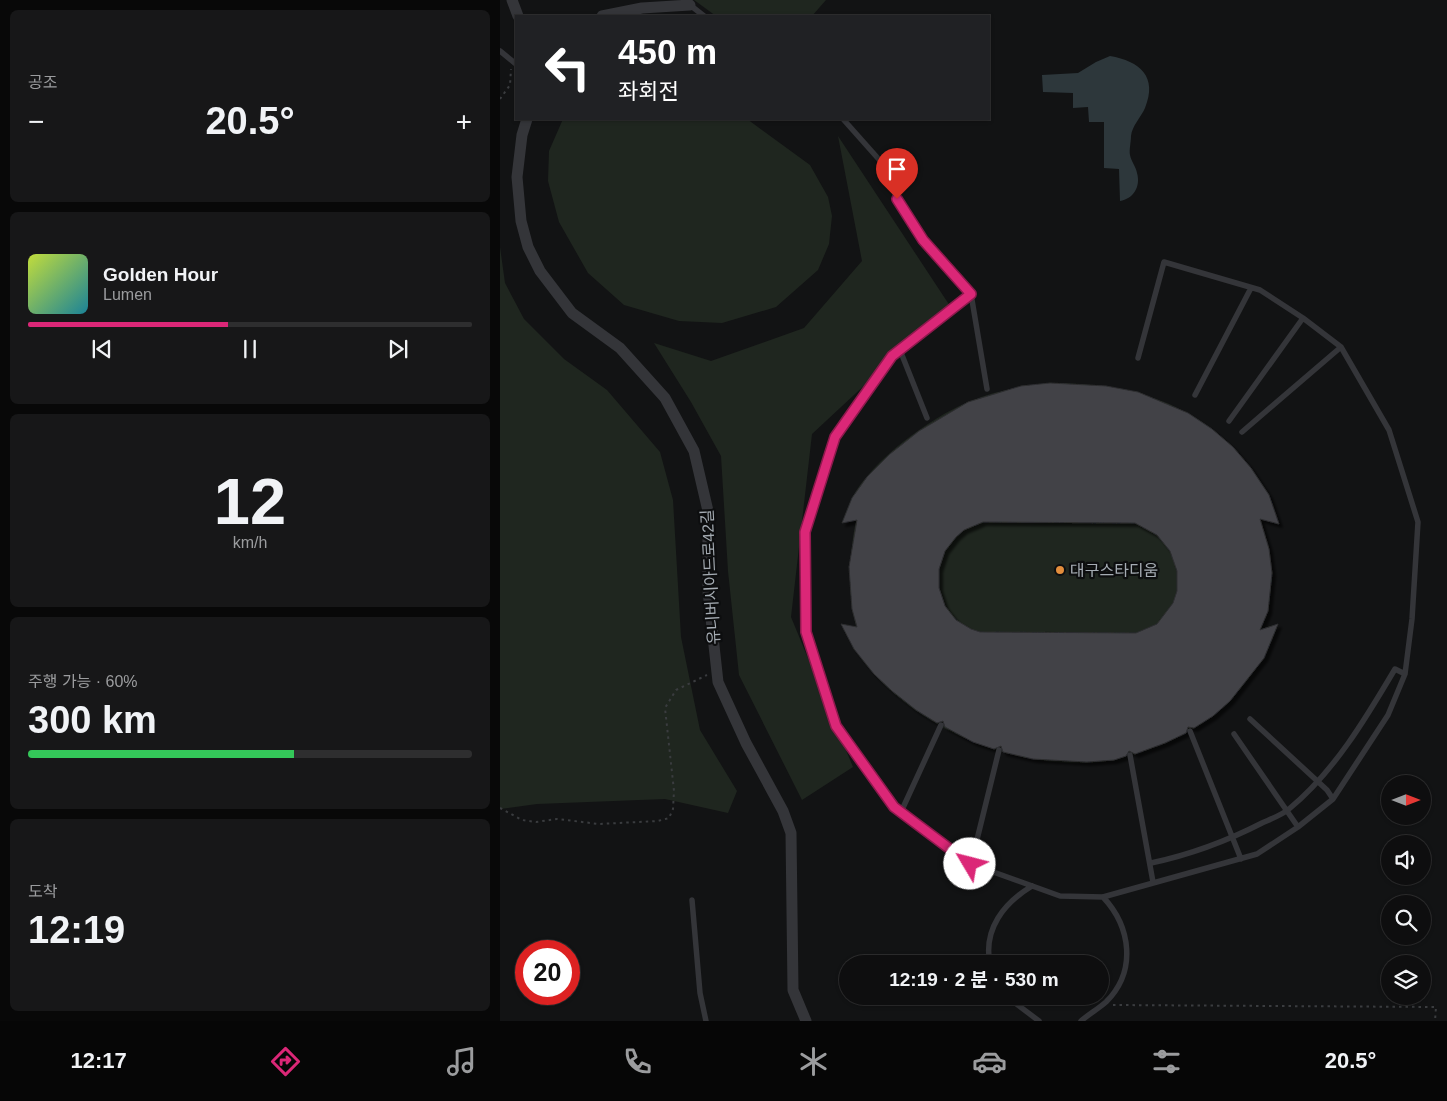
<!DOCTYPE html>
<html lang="ko">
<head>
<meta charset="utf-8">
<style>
	body { margin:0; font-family:Helvetica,"Noto Sans KR",sans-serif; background:#171718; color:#f1f3f6; height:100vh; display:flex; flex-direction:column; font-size:19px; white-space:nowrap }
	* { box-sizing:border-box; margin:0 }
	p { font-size:16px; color:#9b9c9e }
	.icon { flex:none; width:28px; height:28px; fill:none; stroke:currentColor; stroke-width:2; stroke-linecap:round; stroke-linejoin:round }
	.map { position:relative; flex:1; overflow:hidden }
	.panel { display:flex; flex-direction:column; gap:10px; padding:10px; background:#080808; width:500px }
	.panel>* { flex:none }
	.banner { position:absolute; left:15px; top:15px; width:475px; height:105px; border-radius:0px; box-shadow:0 1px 4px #0004,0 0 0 1px #2e2e2f; background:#202124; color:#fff; overflow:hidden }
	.needle { width:32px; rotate:90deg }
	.controls { position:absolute; left:881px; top:775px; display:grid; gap:10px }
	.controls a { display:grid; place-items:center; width:50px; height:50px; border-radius:50%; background:#0e0e0f; box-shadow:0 1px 4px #0004,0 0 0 1px #2e2e2f; font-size:25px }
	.speed { position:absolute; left:15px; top:940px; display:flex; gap:10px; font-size:25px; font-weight:700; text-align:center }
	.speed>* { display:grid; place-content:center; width:65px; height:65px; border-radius:50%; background:#0e0e0f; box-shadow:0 1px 4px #0004,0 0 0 1px #2e2e2f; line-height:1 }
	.speed .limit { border:8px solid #d22; background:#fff; color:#111 }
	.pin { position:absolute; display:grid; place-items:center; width:42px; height:42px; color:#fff; margin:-51px -21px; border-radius:50% 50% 50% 0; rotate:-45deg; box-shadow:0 0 5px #0007 }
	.pin .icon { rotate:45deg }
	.me { position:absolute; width:55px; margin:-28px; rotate:307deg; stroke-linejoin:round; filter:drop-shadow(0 0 4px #0008) }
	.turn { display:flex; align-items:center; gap:18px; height:105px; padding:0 20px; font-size:22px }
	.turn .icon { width:65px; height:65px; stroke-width:2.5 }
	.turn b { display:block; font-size:35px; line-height:42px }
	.big { font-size:38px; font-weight:700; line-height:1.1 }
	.panel .widget { flex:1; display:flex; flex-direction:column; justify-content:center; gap:8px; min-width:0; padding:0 18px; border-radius:8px; background:#171718 }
	.panel .dial { align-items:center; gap:0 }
	.dial b { font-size:65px; line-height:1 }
	.song { display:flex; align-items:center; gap:15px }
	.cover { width:60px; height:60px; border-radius:8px; background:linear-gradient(135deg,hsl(70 70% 55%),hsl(190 70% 35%)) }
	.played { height:5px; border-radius:2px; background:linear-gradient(90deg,#db2777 45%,#2e2e2f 45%) }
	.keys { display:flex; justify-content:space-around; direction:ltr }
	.heat { display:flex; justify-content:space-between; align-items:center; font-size:28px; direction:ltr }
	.charge { height:8px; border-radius:4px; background:linear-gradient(90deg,#34c759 60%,#2e2e2f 0) }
	.trip { position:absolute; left:339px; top:955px; width:270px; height:50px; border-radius:25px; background:#0e0e0f; box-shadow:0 1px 4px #0004,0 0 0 1px #2e2e2f; font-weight:700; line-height:50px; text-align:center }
	.menu { display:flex; height:80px; justify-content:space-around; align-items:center; background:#060606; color:#9b9c9e }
	.menu .icon { width:35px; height:35px }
	.menu .on { color:#db2777 }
	.menu b { font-size:22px; color:#f1f3f6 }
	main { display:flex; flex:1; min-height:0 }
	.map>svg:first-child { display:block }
</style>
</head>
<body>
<main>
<section class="panel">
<div class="widget"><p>공조</p>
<div class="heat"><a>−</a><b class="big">20.5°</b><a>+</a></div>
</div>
<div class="widget">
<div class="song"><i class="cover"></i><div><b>Golden Hour</b><p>Lumen</p></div></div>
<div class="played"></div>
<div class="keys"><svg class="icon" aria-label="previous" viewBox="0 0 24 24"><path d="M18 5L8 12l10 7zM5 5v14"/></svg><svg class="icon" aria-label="pause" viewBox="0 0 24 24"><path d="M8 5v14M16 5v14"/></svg><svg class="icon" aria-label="next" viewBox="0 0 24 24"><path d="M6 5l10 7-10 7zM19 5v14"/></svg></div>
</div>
<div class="widget dial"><b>12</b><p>km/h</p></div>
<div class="widget"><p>주행 가능 · 60%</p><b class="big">300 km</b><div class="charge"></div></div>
<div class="widget"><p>도착</p><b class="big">12:19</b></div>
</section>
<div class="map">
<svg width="947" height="1021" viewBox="0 0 947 1021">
	<defs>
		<filter id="shadow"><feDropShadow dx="3.5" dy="3.5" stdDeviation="1" flood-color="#0009"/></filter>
	</defs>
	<rect width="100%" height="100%" fill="#121314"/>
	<!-- green -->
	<path fill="#1f261f" d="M194 0H326L312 16H216Z
		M63 119H247L310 165 328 197 332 216 329 244 318 270 276 307 222 323 179 321 124 305 88 273 59 222 48 181 49 151Z
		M338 136 452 309 398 354 312 434 291 617 353 767 302 800 239 675 228 571 221 456 191 402 154 343 211 361 304 328 362 261Z
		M0 247 5 283 24 319 64 359 107 390 160 452 173 500 181 637 200 730 237 791 228 813 165 799 37 804 0 809Z
		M550 383C655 382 741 420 779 524L760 519C773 560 777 589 760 629L778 624C761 674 725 713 678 736 658 746 636 755 614 760 532 775 429 736 374 674 360 659 350 642 341 624L356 627C347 591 349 556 356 520L342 523C345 515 348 506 352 498 372 460 430 418 468 402 495 391 522 386 550 383Z"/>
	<!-- water -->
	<path fill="#2d373b" d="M610 56C640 61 658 77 645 108 641 117 632 126 631 136 631 142 629 150 630 155 631 161 636 167 637 173 641 187 633 199 620 201L619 169 604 168V122H589L588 107 573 108V93L543 92 542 75 578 73 596 62Z"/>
	<!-- building -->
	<path fill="#424347" stroke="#2d2d30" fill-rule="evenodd" filter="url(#shadow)" d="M550 383 606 386 638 392 688 413 712 429 733 447 751 468 769 495 779 524 760 519 769 549 772 573 768 611 760 630 778 624 764 658 730 701 713 716 694 728 688 727 686 733 665 743 635 754 629 751 626 756 614 760 587 762 533 759 503 752 501 746 494 749 473 742 445 727 443 721 437 723 416 710 392 691 374 674 354 649 341 624 357 627 352 609 349 567 357 520 342 523 352 498 367 477 390 454 419 431 468 402 521 386ZM483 522 635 523 657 535 670 551 677 571V591L673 603 657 624 636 633 480 632 471 629 456 620 445 606 439 588V569L445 551 456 537 464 530Z"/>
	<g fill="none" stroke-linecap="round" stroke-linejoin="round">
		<!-- path -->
		<path stroke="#3a3c3f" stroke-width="2" stroke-dasharray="2.5 4" stroke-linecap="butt" d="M0 99 10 85 11 69
			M0 808 22 820 36 822 57 819 99 824 158 821 169 818 173 809 174 791 165 708 176 690 207 675
			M613 1005 936 1007 935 1021"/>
		<!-- lane -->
		<path stroke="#343539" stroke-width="5.5" d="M190 5 204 16
			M0 51 16 64
			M343 119 383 164 397 199 423 240 471 294 487 389
			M471 294 392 356 335 437 305 532 306 631 336 726 394 807 471 864 560 896 603 897 757 854 798 827 833 799 888 715 905 674 912 619 918 522 889 430 841 347 803 318 760 290 664 262 638 358
			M400 350 427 418
			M695 395 751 288
			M729 421 803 318
			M742 432 841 347
			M750 719 827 790 833 799
			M690 731 741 859
			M734 734 798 827
			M630 755 653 882
			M401 812 441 725
			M651 863C689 855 727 841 762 823 771 819 782 815 789 809 834 772 866 718 895 669L905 674
			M471 864 499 750
			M192 900 200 993 206 1021
			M490 964C483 929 504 903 532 886
			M506 996 539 1021
			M581 1021C589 1014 598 1009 606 1002 637 971 631 927 603 897"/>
		<!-- street -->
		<path stroke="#343539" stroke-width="11" d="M12 0 18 16
			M102 16 142 8 190 5
			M27 119 22 135 17 177 21 221 28 247 40 271 72 313 120 348 165 398 194 451 208 511V591L218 682 246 743 283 811 291 833 293 990 306 1021"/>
	</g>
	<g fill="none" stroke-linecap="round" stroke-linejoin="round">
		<defs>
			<path id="route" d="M397 199 423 240 471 294 392 356 335 437 305 532 306 632 336 726 394 807 470 864"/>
		</defs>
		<!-- route casing -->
		<use href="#route" stroke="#8e194d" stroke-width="12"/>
		<!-- route -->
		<use href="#route" stroke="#db2777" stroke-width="9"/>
	</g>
	<!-- markers -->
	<circle fill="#e28d3c" stroke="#0d0e0f" stroke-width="2" cx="560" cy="570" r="5"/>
	<g text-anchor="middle" stroke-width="4.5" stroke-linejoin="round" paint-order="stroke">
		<!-- poi labels -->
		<g font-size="16" fill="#a5acb3" stroke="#0d0e0f" text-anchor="start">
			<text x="570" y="576">대구스타디움</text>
		</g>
		<!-- street labels -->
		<g font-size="16" fill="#a5acb3" stroke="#0d0e0f">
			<text transform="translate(210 577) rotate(-93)" y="6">유니버시아드로42길</text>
		</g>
	</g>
</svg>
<div class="controls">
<a><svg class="needle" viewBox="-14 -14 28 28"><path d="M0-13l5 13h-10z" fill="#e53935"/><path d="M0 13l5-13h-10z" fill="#9b9c9e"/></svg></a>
<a><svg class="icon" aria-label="sound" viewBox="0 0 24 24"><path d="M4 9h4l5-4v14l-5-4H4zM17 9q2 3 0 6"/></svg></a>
<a><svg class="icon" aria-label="search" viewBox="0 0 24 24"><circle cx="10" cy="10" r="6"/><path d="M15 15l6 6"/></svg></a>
<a><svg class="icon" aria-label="layers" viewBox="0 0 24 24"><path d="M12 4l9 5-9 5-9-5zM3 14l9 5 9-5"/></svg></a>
</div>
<div class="speed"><div class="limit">20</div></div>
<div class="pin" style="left:397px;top:199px;background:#d93025"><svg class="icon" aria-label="arrive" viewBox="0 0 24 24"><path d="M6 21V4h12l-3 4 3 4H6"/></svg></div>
<svg class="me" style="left:470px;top:864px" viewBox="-20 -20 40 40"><circle r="19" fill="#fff"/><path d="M0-13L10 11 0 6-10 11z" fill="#db2777"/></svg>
<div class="trip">12:19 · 2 분 · 530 m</div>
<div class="banner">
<div class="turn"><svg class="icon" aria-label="left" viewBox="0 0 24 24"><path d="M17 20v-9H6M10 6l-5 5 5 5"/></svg><div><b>450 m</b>좌회전</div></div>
</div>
</div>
</main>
<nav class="menu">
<b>12:17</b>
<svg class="icon on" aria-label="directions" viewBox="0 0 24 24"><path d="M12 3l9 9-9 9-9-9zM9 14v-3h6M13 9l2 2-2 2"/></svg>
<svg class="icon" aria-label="music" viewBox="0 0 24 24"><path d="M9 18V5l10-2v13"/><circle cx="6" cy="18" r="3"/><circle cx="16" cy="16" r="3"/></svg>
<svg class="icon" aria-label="phone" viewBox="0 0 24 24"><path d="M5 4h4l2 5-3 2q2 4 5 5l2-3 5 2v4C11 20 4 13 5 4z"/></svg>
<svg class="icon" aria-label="climate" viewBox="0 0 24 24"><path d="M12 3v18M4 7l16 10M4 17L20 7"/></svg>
<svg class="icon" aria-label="car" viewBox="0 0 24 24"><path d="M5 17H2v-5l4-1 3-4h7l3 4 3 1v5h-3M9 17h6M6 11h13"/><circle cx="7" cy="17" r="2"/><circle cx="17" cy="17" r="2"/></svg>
<svg class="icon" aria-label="filters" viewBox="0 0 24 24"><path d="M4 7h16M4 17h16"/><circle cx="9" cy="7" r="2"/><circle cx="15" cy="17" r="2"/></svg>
<b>20.5°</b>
</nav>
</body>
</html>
